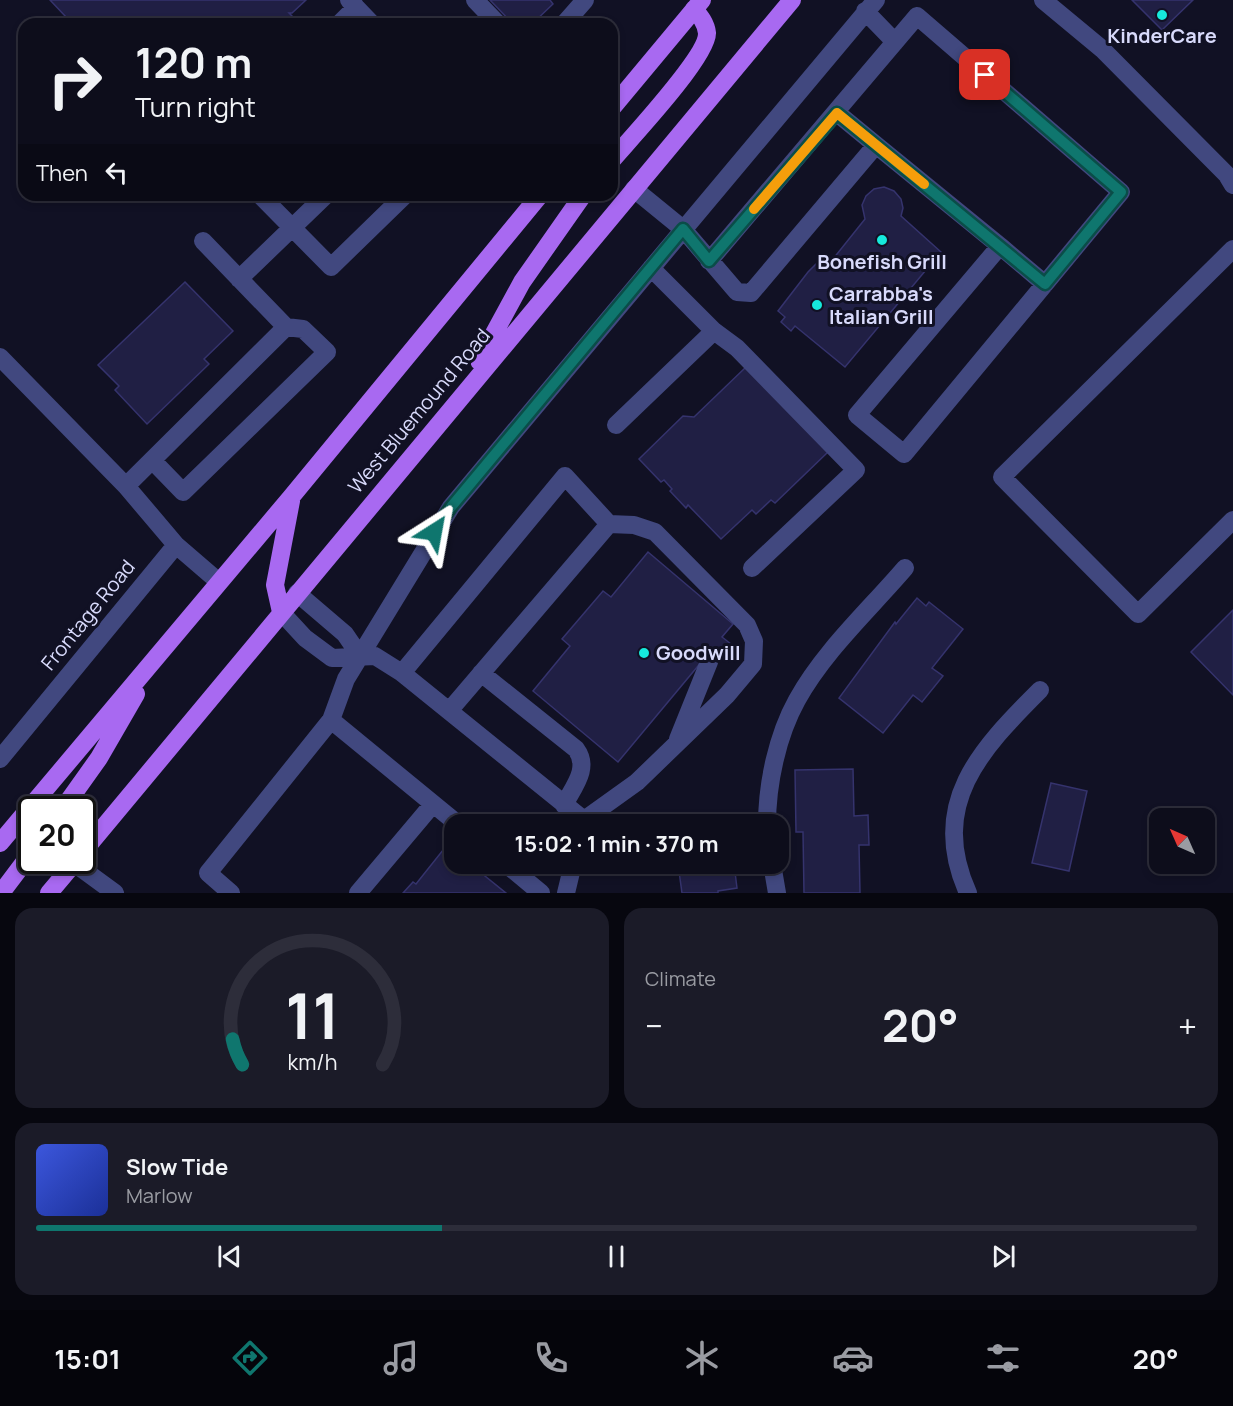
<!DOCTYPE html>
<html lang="en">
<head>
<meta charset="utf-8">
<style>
	body { margin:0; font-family:Manrope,sans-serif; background:#1b1b28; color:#f1f3f6; height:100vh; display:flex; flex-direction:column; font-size:22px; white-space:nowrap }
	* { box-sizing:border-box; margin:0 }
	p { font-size:20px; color:#9a9ca3 }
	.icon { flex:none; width:33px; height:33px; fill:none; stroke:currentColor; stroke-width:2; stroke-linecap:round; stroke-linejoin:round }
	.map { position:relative; height:893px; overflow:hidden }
	.panel { display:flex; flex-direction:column; gap:15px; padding:15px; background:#07070f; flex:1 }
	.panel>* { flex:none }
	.banner { position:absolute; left:18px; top:18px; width:600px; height:183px; border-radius:18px; box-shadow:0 3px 9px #0003,0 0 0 2px #2d2d3a; background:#0d0d1b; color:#f1f3f6; overflow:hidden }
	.needle { width:39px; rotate:315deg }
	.buttons { position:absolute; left:1149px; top:808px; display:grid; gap:12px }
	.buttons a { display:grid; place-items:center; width:66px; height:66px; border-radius:12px; background:#0d0d1b; box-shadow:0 3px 9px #0003,0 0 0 2px #2d2d3a; font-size:30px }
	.speed { position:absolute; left:18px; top:796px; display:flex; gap:12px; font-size:30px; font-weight:700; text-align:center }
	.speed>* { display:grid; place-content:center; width:78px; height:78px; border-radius:50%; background:#0d0d1b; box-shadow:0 3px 9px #0003,0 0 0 2px #2d2d3a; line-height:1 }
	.speed .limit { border:3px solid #111; border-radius:9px; background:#fff; color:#111 }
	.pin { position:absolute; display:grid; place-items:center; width:51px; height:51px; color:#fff; margin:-26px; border-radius:12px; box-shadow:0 3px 9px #0006 }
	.me { position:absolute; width:66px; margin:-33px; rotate:34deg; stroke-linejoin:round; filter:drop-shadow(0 0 4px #0008) }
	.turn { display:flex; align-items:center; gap:21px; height:126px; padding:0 18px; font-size:27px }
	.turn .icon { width:78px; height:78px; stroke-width:2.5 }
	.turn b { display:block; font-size:42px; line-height:51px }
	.then { display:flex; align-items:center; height:57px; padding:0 18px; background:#0003; gap:12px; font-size:22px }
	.big { font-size:45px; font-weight:700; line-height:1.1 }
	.panel .widget { flex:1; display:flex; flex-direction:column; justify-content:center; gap:9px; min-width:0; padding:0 21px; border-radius:18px; background:#1b1b28 }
	.panel .dial { align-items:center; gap:0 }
	.dial svg { height:156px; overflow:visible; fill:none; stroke:#2d2d3a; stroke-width:7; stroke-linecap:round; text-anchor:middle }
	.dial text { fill:#f1f3f6; stroke:none }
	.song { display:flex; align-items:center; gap:18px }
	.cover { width:72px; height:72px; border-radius:9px; background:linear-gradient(135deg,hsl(230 70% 55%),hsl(230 70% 35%)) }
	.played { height:6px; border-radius:3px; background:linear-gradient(90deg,#0f766e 35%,#2d2d3a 35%) }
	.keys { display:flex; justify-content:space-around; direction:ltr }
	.heat { display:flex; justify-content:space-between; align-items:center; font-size:33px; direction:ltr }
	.panel .tiles { flex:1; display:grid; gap:15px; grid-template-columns:1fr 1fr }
	.widget:last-child { grid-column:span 2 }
	.trip { position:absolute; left:444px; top:814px; width:345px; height:60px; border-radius:18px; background:#0d0d1b; box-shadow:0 3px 9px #0003,0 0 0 2px #2d2d3a; font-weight:700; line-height:60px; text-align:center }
	.tabs { display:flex; height:96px; justify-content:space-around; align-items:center; background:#05050b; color:#9a9ca3 }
	.tabs .icon { width:42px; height:42px }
	.tabs .on { color:#0f766e }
	.tabs b { font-size:27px; color:#f1f3f6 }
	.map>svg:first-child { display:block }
</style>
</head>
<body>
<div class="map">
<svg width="1233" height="893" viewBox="0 0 1233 893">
	<rect width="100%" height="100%" fill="#111124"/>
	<!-- building -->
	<path fill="#201f44" stroke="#35336d" stroke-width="1.5" d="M50 0H306L292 13H289L292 16 284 24H66L62 20 66 17Z
		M490 0H550L553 4 532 24H513Z
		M1132 0H1193L1162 30Z
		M884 187 894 191 901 199 903 208 901 216 941 252 845 367 795 326 791 331 781 322 785 317 778 311 808 272 822 258 829 264 865 219 862 205 866 196 874 189Z
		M185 282 233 331 204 359 209 364 147 424 115 390 119 386 98 365Z
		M746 367 828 452 775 503 771 500 756 514 752 510 721 539 688 505 686 508 670 491 672 489 664 480 661 482 639 459 683 416 694 417Z
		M648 552 733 624 722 637 731 644 714 665 703 660 618 762 533 691 570 646 562 639 603 591 611 597Z
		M917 598 926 606 929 602 963 629 932 668 943 676 922 702 913 695 883 733 839 698 895 622 896 624Z
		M1233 610V695L1191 652Z
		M853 769 854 816 868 815 869 845H859L860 893H804L803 832H796L795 770Z
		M1051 783 1087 791 1069 871 1032 863Z
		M447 845 454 851V864H470L506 893H403L413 882 416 884Z
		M678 864H734L737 888 718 891V893H682Z"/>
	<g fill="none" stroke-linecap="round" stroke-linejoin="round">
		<!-- minor -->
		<path stroke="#41487f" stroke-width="18" d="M349 0 372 24
			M475 0 498 24
			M1043 0 1102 49 1227 175 1233 185
			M865 11 895 42
			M339 24 356 7
			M564 24 585 0
			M837 113 876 145
			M634 189 683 229 737 292 751 293 876 145 1000 246 857 415 904 454 1121 192 917 16 709 261
			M260 195 331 267 405 195
			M1000 246 1045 284
			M1233 249 1002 477 1138 614 1233 520
			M651 268 714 331 737 348 856 470 752 568
			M239 279 326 195
			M0 357 126 486 176 545
			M616 425 714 331
			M152 460 183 492 327 352 303 329 286 327 203 241
			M126 486 286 327
			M297 593 345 634 360 656
			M281 612 305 638 332 658 375 656 402 673 584 820 637 782 727 695 753 664 754 641 747 625 655 532 634 525 609 524 565 476 402 673
			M481 673 576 749C590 768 574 786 564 805
			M449 711 609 524
			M331 720 459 825
			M678 739 709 662
			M0 759 176 545 219 582
			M767 825C767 784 777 736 797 700 824 651 869 610 905 568
			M74 863 115 893
			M506 864 541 893
			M772 864 777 893
			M231 893 208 873 331 720 346 679 451 507 876 0
			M358 893 433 804
			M566 893 573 864
			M968 893C928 804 980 750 1040 690"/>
		<!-- major -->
		<path stroke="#a869f1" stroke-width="18" d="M612 108 702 0
			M612 160C630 139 708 56 707 33 706 23 700 16 694 9
			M479 361 522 282 583 195
			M281 612 275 585 291 501
			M62 810 99 758 136 694
			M0 843 292 496 540 195
			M82 853 792 0
			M1 893 32 852
			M49 893 76 861"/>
	</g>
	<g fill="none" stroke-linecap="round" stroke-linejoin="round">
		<defs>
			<path id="route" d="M434 532 451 507 683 229 709 261 837 113 1045 284 1121 192 985 75"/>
		</defs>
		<!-- route casing -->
		<use href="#route" stroke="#0a4d48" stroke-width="15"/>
		<!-- route -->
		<use href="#route" stroke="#0f766e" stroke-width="10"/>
		<!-- slow -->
		<path stroke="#f59e0b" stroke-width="10" d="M754 209 837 113 924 184"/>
	</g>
	<!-- markers -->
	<g fill="#16e9dc" stroke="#111124" stroke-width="2">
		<circle cx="1162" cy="15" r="6"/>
		<circle cx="882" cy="240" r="6"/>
		<circle cx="817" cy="305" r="6"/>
		<circle cx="644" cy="653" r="6"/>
	</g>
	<g text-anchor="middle" stroke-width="6" stroke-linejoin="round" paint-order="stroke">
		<!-- poi labels -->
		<g font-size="20" font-weight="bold" fill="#d8dafb" stroke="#111124">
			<text x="1162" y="43">KinderCare</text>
			<text x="882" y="269">Bonefish Grill</text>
			<text x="829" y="301" text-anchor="start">Carrabba's<tspan x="829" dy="23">Italian Grill</tspan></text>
			<text x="656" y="660" text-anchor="start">Goodwill</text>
		</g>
		<!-- street labels -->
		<g font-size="20" fill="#d8dafb" stroke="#111124">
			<text transform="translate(419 411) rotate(-50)" y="7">West Bluemound Road</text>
			<text transform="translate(88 615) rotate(-51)" y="7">Frontage Road</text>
		</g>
	</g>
</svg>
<div class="buttons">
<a><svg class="needle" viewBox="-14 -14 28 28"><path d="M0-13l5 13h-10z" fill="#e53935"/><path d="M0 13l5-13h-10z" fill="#9a9ca3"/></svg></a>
</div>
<div class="speed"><div class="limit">20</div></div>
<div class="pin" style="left:985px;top:75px;background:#d93025"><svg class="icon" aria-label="arrive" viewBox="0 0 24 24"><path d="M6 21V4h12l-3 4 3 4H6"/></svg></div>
<svg class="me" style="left:434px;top:532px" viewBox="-20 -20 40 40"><path d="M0-17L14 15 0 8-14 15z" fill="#0f766e" stroke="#fff" stroke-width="4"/></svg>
<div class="trip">15:02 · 1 min · 370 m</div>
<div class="banner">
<div class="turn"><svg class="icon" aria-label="right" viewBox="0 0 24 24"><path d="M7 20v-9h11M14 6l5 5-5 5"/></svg><div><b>120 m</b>Turn right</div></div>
<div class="then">Then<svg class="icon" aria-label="left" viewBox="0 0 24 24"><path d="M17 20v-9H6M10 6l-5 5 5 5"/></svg></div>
</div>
</div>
<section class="panel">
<div class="tiles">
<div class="widget dial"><svg viewBox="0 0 100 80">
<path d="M14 69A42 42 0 1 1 86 69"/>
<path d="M14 69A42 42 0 0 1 9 56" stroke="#0f766e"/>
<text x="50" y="56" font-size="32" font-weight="700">11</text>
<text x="50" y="72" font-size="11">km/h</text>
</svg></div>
<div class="widget"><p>Climate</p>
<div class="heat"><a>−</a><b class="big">20°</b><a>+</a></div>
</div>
<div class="widget">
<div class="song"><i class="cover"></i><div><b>Slow Tide</b><p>Marlow</p></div></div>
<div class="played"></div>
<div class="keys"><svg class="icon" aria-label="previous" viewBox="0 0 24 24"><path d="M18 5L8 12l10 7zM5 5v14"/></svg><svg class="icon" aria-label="pause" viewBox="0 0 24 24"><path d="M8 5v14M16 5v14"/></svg><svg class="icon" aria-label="next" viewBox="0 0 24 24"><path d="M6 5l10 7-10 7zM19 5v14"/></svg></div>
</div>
</div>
</section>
<nav class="tabs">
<b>15:01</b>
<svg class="icon on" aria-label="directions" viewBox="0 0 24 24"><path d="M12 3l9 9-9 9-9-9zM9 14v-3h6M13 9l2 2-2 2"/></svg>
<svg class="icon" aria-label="music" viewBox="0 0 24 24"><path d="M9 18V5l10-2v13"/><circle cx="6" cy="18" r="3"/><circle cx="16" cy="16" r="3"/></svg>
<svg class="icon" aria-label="phone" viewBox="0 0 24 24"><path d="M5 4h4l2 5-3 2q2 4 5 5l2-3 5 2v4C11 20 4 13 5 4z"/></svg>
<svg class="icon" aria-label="climate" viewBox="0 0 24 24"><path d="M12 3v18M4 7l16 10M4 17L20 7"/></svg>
<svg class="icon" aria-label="car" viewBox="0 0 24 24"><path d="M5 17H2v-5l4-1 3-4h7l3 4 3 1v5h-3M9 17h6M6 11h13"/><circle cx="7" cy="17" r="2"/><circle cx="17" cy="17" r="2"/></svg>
<svg class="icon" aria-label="filters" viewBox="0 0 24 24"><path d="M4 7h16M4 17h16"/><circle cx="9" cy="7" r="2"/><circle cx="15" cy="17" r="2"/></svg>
<b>20°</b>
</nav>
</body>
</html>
